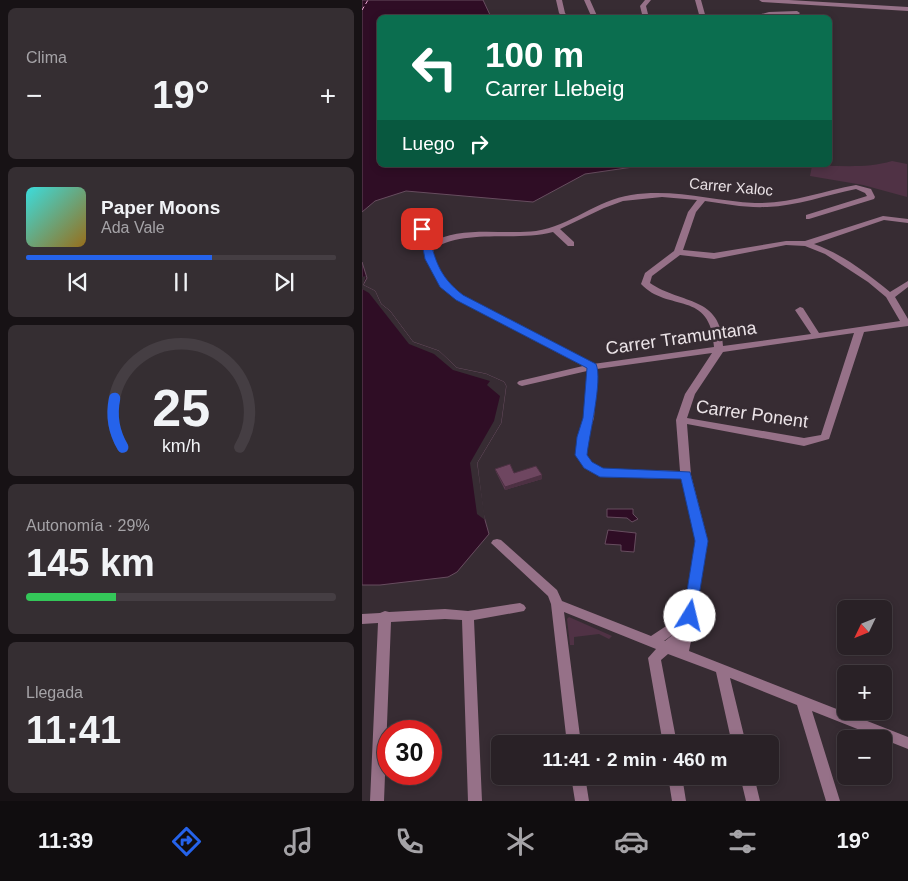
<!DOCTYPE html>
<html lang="es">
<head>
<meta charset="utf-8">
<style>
	body { margin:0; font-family:Arial,sans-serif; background:#352e32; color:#f1f3f6; height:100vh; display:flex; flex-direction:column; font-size:19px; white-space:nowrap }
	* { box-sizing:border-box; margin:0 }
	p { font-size:16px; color:#a5a3a7 }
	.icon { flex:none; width:28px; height:28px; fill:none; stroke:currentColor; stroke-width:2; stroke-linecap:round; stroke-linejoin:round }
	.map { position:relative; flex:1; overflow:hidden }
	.details { display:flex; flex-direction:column; gap:8px; padding:8px; background:#171215; width:362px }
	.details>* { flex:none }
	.hud { position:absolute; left:15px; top:15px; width:455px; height:152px; border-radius:8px; box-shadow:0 2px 8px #0003,0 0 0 1px #453e43; background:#0b6e4f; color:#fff; overflow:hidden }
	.needle { width:32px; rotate:227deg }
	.controls { position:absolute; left:475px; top:600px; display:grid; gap:10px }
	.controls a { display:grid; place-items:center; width:55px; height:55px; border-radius:8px; background:#292126; box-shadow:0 2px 8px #0003,0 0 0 1px #453e43; font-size:25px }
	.speed { position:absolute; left:15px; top:720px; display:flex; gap:10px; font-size:25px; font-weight:700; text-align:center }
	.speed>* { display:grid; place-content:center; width:65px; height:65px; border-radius:50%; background:#292126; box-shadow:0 2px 8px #0003,0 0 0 1px #453e43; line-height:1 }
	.speed .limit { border:8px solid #d22; background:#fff; color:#111 }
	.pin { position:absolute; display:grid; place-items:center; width:42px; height:42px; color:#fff; margin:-21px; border-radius:10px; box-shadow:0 2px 8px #0006 }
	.me { position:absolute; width:55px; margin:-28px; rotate:9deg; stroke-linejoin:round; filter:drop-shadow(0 0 4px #0008) }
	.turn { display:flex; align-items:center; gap:18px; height:105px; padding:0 25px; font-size:22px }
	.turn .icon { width:65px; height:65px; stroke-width:2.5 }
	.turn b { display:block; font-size:35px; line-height:42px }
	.then { display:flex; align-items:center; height:48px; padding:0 25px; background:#0003; gap:10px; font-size:19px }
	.big { font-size:38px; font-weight:800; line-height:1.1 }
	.details .card { flex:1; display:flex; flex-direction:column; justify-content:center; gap:8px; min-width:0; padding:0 18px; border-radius:8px; background:#352e32 }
	.details .dial { align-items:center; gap:0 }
	.dial svg { height:130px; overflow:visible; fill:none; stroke:#453e43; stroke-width:7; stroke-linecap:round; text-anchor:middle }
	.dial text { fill:#f1f3f6; stroke:none }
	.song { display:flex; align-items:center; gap:15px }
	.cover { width:60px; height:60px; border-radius:8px; background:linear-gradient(135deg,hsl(180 70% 55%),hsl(40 70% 35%)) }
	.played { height:5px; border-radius:2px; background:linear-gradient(90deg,#2563eb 60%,#453e43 60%) }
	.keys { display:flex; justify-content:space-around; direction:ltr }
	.heat { display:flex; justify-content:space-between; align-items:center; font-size:28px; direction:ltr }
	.charge { height:8px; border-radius:4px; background:linear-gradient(90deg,#34c759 29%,#453e43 0) }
	.trip { position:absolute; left:129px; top:735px; width:288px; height:50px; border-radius:8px; background:#292126; box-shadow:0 2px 8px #0003,0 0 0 1px #453e43; font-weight:800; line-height:50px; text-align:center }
	.dock { display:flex; height:80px; justify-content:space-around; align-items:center; background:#100d0f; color:#a5a3a7 }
	.dock .icon { width:35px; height:35px }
	.dock .active { color:#2563eb }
	.dock b { font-size:22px; color:#f1f3f6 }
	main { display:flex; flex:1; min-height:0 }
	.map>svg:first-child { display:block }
</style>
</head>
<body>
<main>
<section class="details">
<div class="card"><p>Clima</p>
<div class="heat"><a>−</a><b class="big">19°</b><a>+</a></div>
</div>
<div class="card">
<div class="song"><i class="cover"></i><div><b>Paper Moons</b><p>Ada Vale</p></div></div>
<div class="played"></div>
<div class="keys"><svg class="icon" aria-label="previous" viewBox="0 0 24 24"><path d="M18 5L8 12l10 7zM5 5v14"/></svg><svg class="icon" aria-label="pause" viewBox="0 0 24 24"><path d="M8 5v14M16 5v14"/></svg><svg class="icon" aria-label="next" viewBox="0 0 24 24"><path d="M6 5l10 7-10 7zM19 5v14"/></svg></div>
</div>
<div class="card dial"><svg viewBox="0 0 100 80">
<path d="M14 69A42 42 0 1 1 86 69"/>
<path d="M14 69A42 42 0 0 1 9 39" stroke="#2563eb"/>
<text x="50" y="56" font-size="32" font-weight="700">25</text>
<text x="50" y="72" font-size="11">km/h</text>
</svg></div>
<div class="card"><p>Autonomía · 29%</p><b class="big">145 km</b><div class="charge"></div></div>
<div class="card"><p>Llegada</p><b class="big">11:41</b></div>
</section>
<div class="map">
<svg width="546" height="801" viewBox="0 0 546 801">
	<rect width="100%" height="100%" fill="#372c33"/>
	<!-- green -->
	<path fill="#503245" d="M530 161 545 164V197L501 185 448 176 450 166C478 165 504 169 530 161Z
		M207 617 250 636 247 639 237 634 212 637V645H208L205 619Z"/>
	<!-- water -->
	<path fill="#2f0d25" stroke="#674d5f" d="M0 0H121L129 17 18 18V165H308L278 166 223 174 171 202 44 191 13 201 0 212Z
		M0 262 5 278 1 285 13 291 19 304 28 311 51 342 77 351 95 368 124 374 142 382 144 386 139 423 115 463 121 513 127 534 95 572 86 577 18 585H0Z
		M245 509H271V514L276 519 270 522 265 518 245 517Z
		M246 530 274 533 272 552 259 551V545L243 544Z"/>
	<!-- pier -->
	<path fill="#372c33" d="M4 276 1 285 13 291 19 304 28 311 51 342 77 351 95 368 124 374 142 382 144 386 139 423 115 463 123 520 115 514 108 463 132 421 138 396 125 385 128 381 91 370 72 354 47 344 7 293 0 289V277Z"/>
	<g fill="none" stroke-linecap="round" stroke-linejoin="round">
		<!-- ferry -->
		<path stroke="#eda9d4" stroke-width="1" stroke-dasharray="4 3" stroke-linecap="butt" d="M0 10 6 0"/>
		<!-- street -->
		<path fill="#967188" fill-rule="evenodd" d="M194 0H200L203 13 207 18H201L197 13Z
			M222 0H228L236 18H230Z
			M283 0H289L284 6 287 18H281L278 6Z
			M333 0H339L344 18H338Z
			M397 0H427L546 7V11L400 2Z
			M435 11 438 13 437 14 385 18 407 12Z
			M494 185 509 189 513 197 512 199 447 219H444V215L505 196 503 193 494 189C464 195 435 206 405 207 384 208 363 204 343 201L334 212 321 250 352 253 424 241H443L521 216 546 219V223L522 220 452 244C480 254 505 273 528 292L546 281V287L533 297 546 319V326L502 332 467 439 442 446 325 424 329 475 346 541 333 614 334 616 327 651 546 737V749L450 711 478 801H464L435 705 368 678 384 744H370L354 672 306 654 299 660 315 744H301L286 658 294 649 202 612 219 744H205L189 604 186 596 129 543 131 540 135 539 139 540 195 590 200 601 289 636 321 615 334 541 319 479 238 477 222 468 214 455 216 437 222 418 225 371 160 386 157 385 155 383 157 381 221 366 95 300C65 275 68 262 56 229L60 227H63L69 243C97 225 142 235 174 231 208 226 235 200 269 195 311 188 352 201 393 203 428 204 461 191 494 185ZM300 197 335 200 326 212 312 251 283 273 279 284C306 313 349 289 352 347L231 364 101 296C85 283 74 270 71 249 104 228 153 242 191 232L206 246H212V242L198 229 242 208 261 201ZM424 245 443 246 463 254 506 282 524 297 538 321 457 333 441 308 438 307 433 310 449 334 361 346C359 295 320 305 288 283L290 276 318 255 352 259ZM492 333 459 435 442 438 325 418 333 394 361 352ZM350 353 323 394 314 420 318 471 240 469 230 462 224 455 226 437 232 418 235 369ZM318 629 303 641H302Z
			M158 603 162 605 164 608 162 611 112 620 120 801H106L100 620 83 619 29 622 22 801H8L16 623 0 624V614L18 613 23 611 27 612 83 609 106 611Z
			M209 776H223L227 801H213Z
			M306 776H320L324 801H310Z
			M378 776H392L398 801H384Z"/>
	</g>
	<!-- wall -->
	<path fill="#5f3c53" d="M133 469 152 473 180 475V479L143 490 134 472Z"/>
	<!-- shaded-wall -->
	<path fill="#4d3143" d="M180 475V479L143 490V487Z"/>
	<!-- building -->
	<path fill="#6e4660" stroke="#4d3143" d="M148 464 152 473 174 466 180 475 143 487 133 469Z"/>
	<!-- route -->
	<path fill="#2563eb" stroke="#184099" d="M57 227 65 229C73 259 76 276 101 295L234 364C241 380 227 435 225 455L230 462 241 468 328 472 346 541 333 620H323L321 616 333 541 319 479 238 477 222 468 213 455 215 437 221 418 225 368 94 300 78 287 63 259Z"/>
	<g text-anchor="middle" stroke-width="5" stroke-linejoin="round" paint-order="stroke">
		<!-- far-street labels -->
		<g font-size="15" fill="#ebe3e7" stroke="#372c33">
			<text transform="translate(369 187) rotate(5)" y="5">Carrer Xaloc</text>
		</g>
		<!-- street labels -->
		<g font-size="18" fill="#ebe3e7" stroke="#372c33">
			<text transform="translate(319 338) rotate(-8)" y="6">Carrer Tramuntana</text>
			<text transform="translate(390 414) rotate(8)" y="6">Carrer Ponent</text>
		</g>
	</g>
</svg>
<div class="controls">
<a><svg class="needle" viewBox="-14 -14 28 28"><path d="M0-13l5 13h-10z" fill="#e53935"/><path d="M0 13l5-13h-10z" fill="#a5a3a7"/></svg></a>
<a>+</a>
<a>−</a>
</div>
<div class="speed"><div class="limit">30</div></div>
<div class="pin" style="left:60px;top:229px;background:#d93025"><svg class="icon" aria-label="arrive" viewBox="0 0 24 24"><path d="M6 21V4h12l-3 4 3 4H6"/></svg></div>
<svg class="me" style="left:328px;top:616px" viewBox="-20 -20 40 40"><circle r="19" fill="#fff"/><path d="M0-13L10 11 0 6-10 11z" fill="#2563eb"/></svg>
<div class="trip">11:41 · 2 min · 460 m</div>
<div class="hud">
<div class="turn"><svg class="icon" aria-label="left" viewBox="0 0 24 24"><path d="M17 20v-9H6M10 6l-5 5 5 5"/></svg><div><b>100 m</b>Carrer Llebeig</div></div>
<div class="then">Luego<svg class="icon" aria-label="right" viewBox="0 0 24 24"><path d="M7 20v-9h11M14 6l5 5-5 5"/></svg></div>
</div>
</div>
</main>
<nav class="dock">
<b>11:39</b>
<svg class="icon active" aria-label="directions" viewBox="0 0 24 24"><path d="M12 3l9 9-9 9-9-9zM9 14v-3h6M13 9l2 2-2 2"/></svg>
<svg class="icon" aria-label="music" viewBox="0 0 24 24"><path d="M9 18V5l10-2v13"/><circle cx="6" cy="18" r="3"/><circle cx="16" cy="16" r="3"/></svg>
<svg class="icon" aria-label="phone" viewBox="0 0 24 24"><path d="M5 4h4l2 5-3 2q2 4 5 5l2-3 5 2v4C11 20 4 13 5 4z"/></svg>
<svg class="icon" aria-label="climate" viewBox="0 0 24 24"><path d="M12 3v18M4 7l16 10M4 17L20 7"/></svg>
<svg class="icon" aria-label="car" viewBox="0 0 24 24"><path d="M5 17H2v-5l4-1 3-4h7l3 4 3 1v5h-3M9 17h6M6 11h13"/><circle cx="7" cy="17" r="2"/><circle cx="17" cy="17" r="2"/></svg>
<svg class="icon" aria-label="filters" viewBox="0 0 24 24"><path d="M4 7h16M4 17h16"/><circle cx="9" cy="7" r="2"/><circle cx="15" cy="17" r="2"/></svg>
<b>19°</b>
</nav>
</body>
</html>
